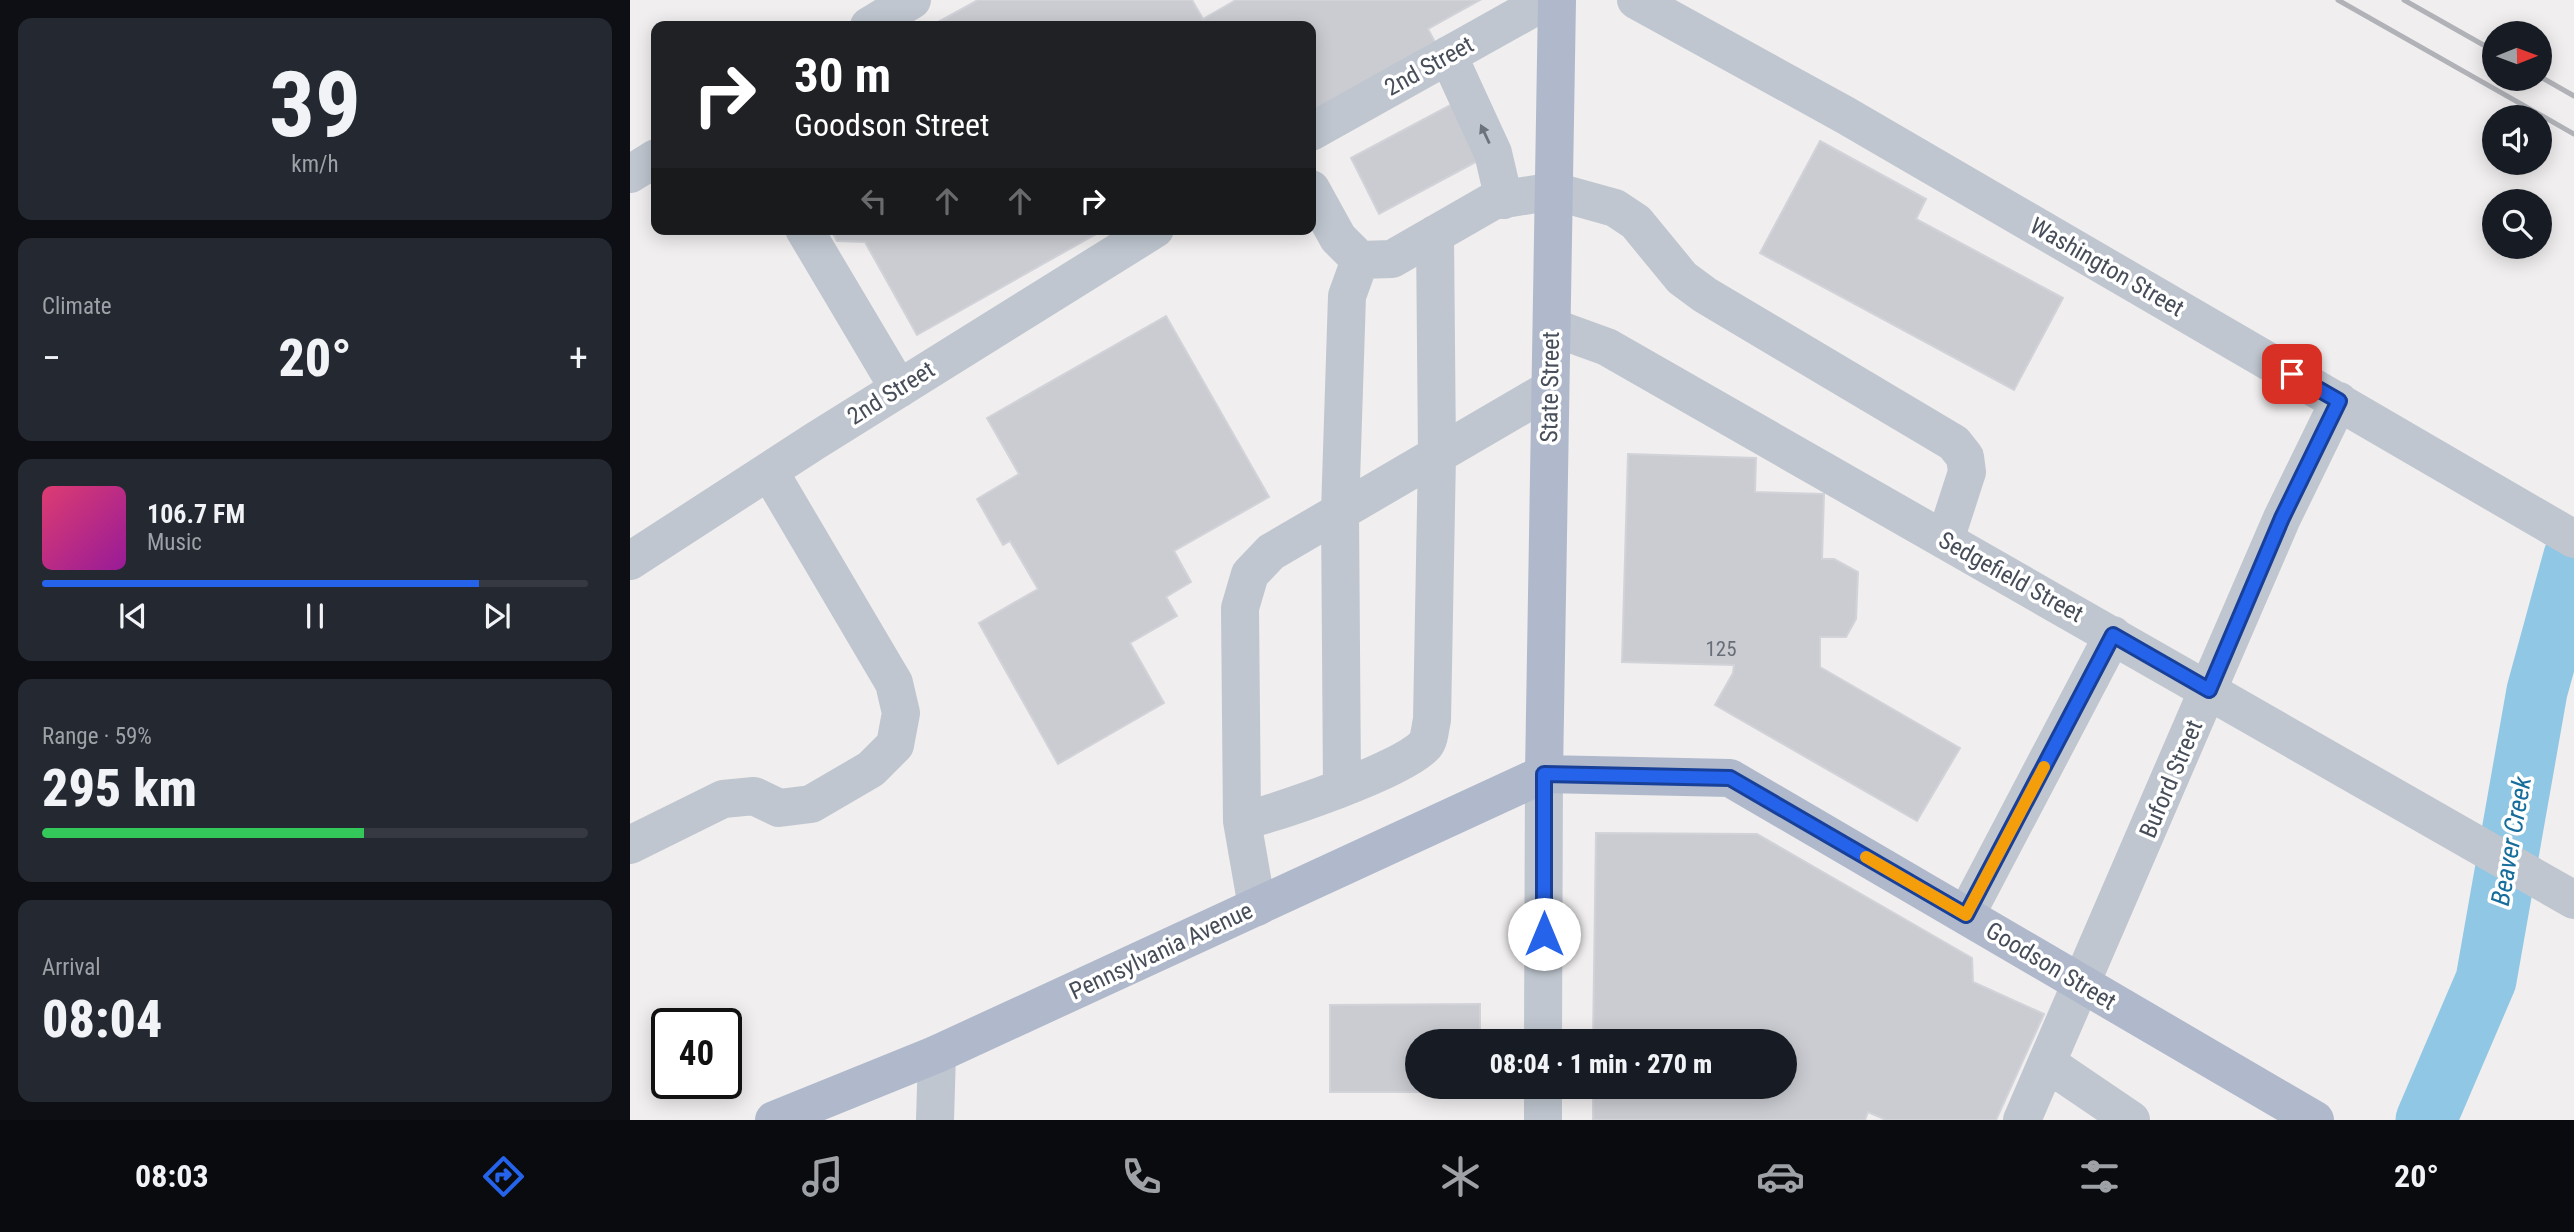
<!DOCTYPE html>
<html lang="en">
<head>
<meta charset="utf-8">
<style>
	body { margin:0; font-family:"Roboto Condensed",sans-serif; background:#242831; color:#f1f3f6; height:100vh; display:flex; flex-direction:column; font-size:26px; white-space:nowrap }
	* { box-sizing:border-box; margin:0 }
	p { font-size:23px; color:#9ea1a6 }
	.icon { flex:none; width:38px; height:38px; fill:none; stroke:currentColor; stroke-width:2; stroke-linecap:round; stroke-linejoin:round }
	.map { position:relative; flex:1; overflow:hidden }
	.sheet { display:flex; flex-direction:column; gap:18px; padding:18px; background:#0d0f14; width:630px }
	.sheet>* { flex:none }
	.guide { position:absolute; left:21px; top:21px; width:665px; height:214px; border-radius:14px; box-shadow:0 4px 18px #0003; background:#202124; color:#fff; overflow:hidden }
	.needle { width:46px; rotate:89deg }
	.controls { position:absolute; left:1852px; top:21px; display:grid; gap:14px }
	.controls a { display:grid; place-items:center; width:70px; height:70px; border-radius:50%; background:#171b24; box-shadow:0 4px 18px #0003; font-size:35px }
	.speed { position:absolute; left:21px; top:1008px; display:flex; gap:14px; font-size:35px; font-weight:700; text-align:center }
	.speed>* { display:grid; place-content:center; width:91px; height:91px; border-radius:50%; background:#171b24; box-shadow:0 4px 18px #0003; line-height:1 }
	.speed .limit { border:4px solid #111; border-radius:10px; background:#fff; color:#111 }
	.pin { position:absolute; display:grid; place-items:center; width:60px; height:60px; color:#fff; margin:-30px; border-radius:14px; box-shadow:0 4px 10px #0006 }
	.me { position:absolute; width:77px; margin:-38px; rotate:0deg; stroke-linejoin:round; filter:drop-shadow(0 0 5px #0008) }
	.turn { display:flex; align-items:center; gap:24px; height:147px; padding:0 28px; font-size:32px }
	.turn .icon { width:91px; height:91px; stroke-width:2.5 }
	.turn b { display:block; font-size:49px; line-height:60px }
	.lanes { display:flex; align-items:center; height:66px; padding:0 28px; background:#0003; justify-content:center; gap:35px; direction:ltr }
	.lanes .off { opacity:.35 }
	.big { font-size:52px; font-weight:800; line-height:1.1 }
	.sheet .widget { flex:1; display:flex; flex-direction:column; justify-content:center; gap:10px; min-width:0; padding:0 24px; border-radius:14px; background:#242831 }
	.sheet .dial { align-items:center; gap:0 }
	.dial b { font-size:91px; line-height:1 }
	.song { display:flex; align-items:center; gap:21px }
	.cover { width:84px; height:84px; border-radius:10px; background:linear-gradient(135deg,hsl(340 70% 55%),hsl(300 70% 35%)) }
	.played { height:7px; border-radius:4px; background:linear-gradient(90deg,#2563eb 80%,#363941 80%) }
	.keys { display:flex; justify-content:space-around; direction:ltr }
	.heat { display:flex; justify-content:space-between; align-items:center; font-size:38px; direction:ltr }
	.charge { height:10px; border-radius:5px; background:linear-gradient(90deg,#34c759 59%,#363941 0) }
	.trip { position:absolute; left:775px; top:1029px; width:392px; height:70px; border-radius:35px; background:#171b24; box-shadow:0 4px 18px #0003; font-weight:800; line-height:70px; text-align:center }
	.dock { display:flex; height:112px; justify-content:space-around; align-items:center; background:#090b0e; color:#9ea1a6 }
	.dock .icon { width:49px; height:49px }
	.dock .current { color:#2563eb }
	.dock b { font-size:32px; color:#f1f3f6 }
	main { display:flex; flex:1; min-height:0 }
	.map>svg:first-child { display:block }
</style>
</head>
<body>
<main>
<section class="sheet">
<div class="widget dial"><b>39</b><p>km/h</p></div>
<div class="widget"><p>Climate</p>
<div class="heat"><a>−</a><b class="big">20°</b><a>+</a></div>
</div>
<div class="widget">
<div class="song"><i class="cover"></i><div><b>106.7 FM</b><p>Music</p></div></div>
<div class="played"></div>
<div class="keys"><svg class="icon" aria-label="previous" viewBox="0 0 24 24"><path d="M18 5L8 12l10 7zM5 5v14"/></svg><svg class="icon" aria-label="pause" viewBox="0 0 24 24"><path d="M8 5v14M16 5v14"/></svg><svg class="icon" aria-label="next" viewBox="0 0 24 24"><path d="M6 5l10 7-10 7zM19 5v14"/></svg></div>
</div>
<div class="widget"><p>Range · 59%</p><b class="big">295 km</b><div class="charge"></div></div>
<div class="widget"><p>Arrival</p><b class="big">08:04</b></div>
</section>
<div class="map">
<svg width="1944" height="1120" viewBox="0 0 1944 1120">
	<rect width="100%" height="100%" fill="#f0eeee"/>
	<g fill="none" stroke-linecap="round" stroke-linejoin="round">
		<!-- river -->
		<path stroke="#8fc7e4" stroke-width="61" d="M1796 1120 1856 980 1907 691 1944 556"/>
	</g>
	<!-- building -->
	<path fill="#cbccd2" stroke="#d2d3d9" stroke-width="2" d="M348 0H562L573 19 606 0H850L798 29 805 42 681 113V26H301Z
		M826 102 855 157 749 214 721 158Z
		M1190 141 1296 199 1286 219 1433 298 1384 390 1130 253Z
		M201 229H475L287 335 235 242 207 241Z
		M536 316 639 497 544 551 561 582 536 597 547 616 500 643 534 703 428 764 349 623 408 589 380 541 373 545 347 499 389 474 357 418Z
		M998 454 1126 458 1125 492 1194 494 1192 559H1204L1228 572 1226 619 1216 637H1190V667L1330 748 1287 821 1085 705 1103 673 1104 665 992 662Z
		M966 833 1127 834 1342 958 1343 982 1414 1014 1366 1120H1256L1238 1112 1235 1120H963V1087H1155V1041H963Z
		M850 1004V1041H788V1087H850L851 1092H700V1005Z"/>
	<g fill="none" stroke-linecap="round" stroke-linejoin="round">
		<!-- minor -->
		<path stroke="#bfc6cf" stroke-width="38" d="M1006 0 1215 115 1944 539
			M239 26 282 0
			M818 55 863 153 874 200
			M681 132 917 0
			M0 174 26 158
			M681 189 708 238 730 260 762 259 863 201 924 191 985 208 1006 222 1052 278 1075 295 1324 443 1335 457 1337 472 1315 540
			M174 229 269 389
			M922 327 977 347 1944 900
			M0 561 185 441 525 229
			M712 786 710 512 717 296 730 260
			M612 821C648 812 772 771 795 745 800 739 800 727 802 720L807 455 805 234
			M0 845 93 799 124 796 149 808 181 804 241 769 265 745 271 713 264 683 139 471
			M627 907 612 821 610 608 620 574 641 552 920 389
			M1336 915 1483 635
			M913 1041 914 774
			M1417 1063 1501 1120
			M305 1120 307 1054
			M913 1120V1087
			M1392 1120 1652 518 1709 401"/>
		<!-- major -->
		<path stroke="#afb9cb" stroke-width="38" d="M914 774 927 0
			M144 1120 307 1054 914 774 1100 778 1685 1120"/>
		<!-- rail -->
		<path stroke="#b0b2b8" stroke-width="5" d="M1708 0 1944 134
			M1774 0 1864 51
			M1909 76 1944 96"/>
	</g>
	<!-- one-way arrows -->
	<defs><path id="oneway-solid" d="M-6-.8H1V-3.2L6.5 0L1 3.2V.8H-6Z" transform="scale(1.75)"/></defs>
	<use fill="#6b727c" href="#oneway-solid" transform="translate(855 134) rotate(-115)"/>
	<g fill="none" stroke-linecap="round" stroke-linejoin="round">
		<defs>
			<path id="route" d="M914 934V774L1100 778 1336 915 1483 635 1579 690 1652 518 1709 401 1662 374"/>
		</defs>
		<!-- route casing -->
		<use href="#route" stroke="#184099" stroke-width="18"/>
		<!-- route -->
		<use href="#route" stroke="#2563eb" stroke-width="12"/>
		<!-- slow -->
		<path stroke="#f59e0b" stroke-width="12" d="M1236 857 1336 915 1414 767"/>
	</g>
	<g text-anchor="middle" stroke-width="7" stroke-linejoin="round" paint-order="stroke">
		<!-- number labels -->
		<g font-size="21" fill="#686e77">
			<text x="1091" y="656">125</text>
		</g>
		<!-- street labels -->
		<g font-size="24" fill="#474e59" stroke="#fff">
			<text transform="translate(799 66) rotate(-29)" y="8">2nd Street</text>
			<text transform="translate(1477 267) rotate(30)" y="8">Washington Street</text>
			<text transform="translate(920 387) rotate(-89)" y="8">State Street</text>
			<text transform="translate(261 393) rotate(-32)" y="8">2nd Street</text>
			<text transform="translate(1381 577) rotate(29)" y="8">Sedgefield Street</text>
			<text transform="translate(1541 779) rotate(-67)" y="8">Buford Street</text>
			<text transform="translate(531 951) rotate(-25)" y="8">Pennsylvania Avenue</text>
			<text transform="translate(1421 966) rotate(31)" y="8">Goodson Street</text>
		</g>
		<!-- water labels -->
		<g font-size="26" font-style="italic" fill="#176e9c" stroke="#fff">
			<text transform="translate(1881 841) rotate(-80)" y="9">Beaver Creek</text>
		</g>
	</g>
</svg>
<div class="controls">
<a><svg class="needle" viewBox="-14 -14 28 28"><path d="M0-13l5 13h-10z" fill="#e53935"/><path d="M0 13l5-13h-10z" fill="#9ea1a6"/></svg></a>
<a><svg class="icon" aria-label="sound" viewBox="0 0 24 24"><path d="M4 9h4l5-4v14l-5-4H4zM17 9q2 3 0 6"/></svg></a>
<a><svg class="icon" aria-label="search" viewBox="0 0 24 24"><circle cx="10" cy="10" r="6"/><path d="M15 15l6 6"/></svg></a>
</div>
<div class="speed"><div class="limit">40</div></div>
<div class="pin" style="left:1662px;top:374px;background:#d93025"><svg class="icon" aria-label="arrive" viewBox="0 0 24 24"><path d="M6 21V4h12l-3 4 3 4H6"/></svg></div>
<svg class="me" style="left:914px;top:934px" viewBox="-20 -20 40 40"><circle r="19" fill="#fff"/><path d="M0-13L10 11 0 6-10 11z" fill="#2563eb"/></svg>
<div class="trip">08:04 · 1 min · 270 m</div>
<div class="guide">
<div class="turn"><svg class="icon" aria-label="right" viewBox="0 0 24 24"><path d="M7 20v-9h11M14 6l5 5-5 5"/></svg><div><b>30 m</b>Goodson Street</div></div>
<div class="lanes"><svg class="icon off" aria-label="left" viewBox="0 0 24 24"><path d="M17 20v-9H6M10 6l-5 5 5 5"/></svg><svg class="icon off" aria-label="ahead" viewBox="0 0 24 24"><path d="M12 20V5M6 11l6-6 6 6"/></svg><svg class="icon off" aria-label="ahead" viewBox="0 0 24 24"><path d="M12 20V5M6 11l6-6 6 6"/></svg><svg class="icon" aria-label="right" viewBox="0 0 24 24"><path d="M7 20v-9h11M14 6l5 5-5 5"/></svg></div>
</div>
</div>
</main>
<nav class="dock">
<b>08:03</b>
<svg class="icon current" aria-label="directions" viewBox="0 0 24 24"><path d="M12 3l9 9-9 9-9-9zM9 14v-3h6M13 9l2 2-2 2"/></svg>
<svg class="icon" aria-label="music" viewBox="0 0 24 24"><path d="M9 18V5l10-2v13"/><circle cx="6" cy="18" r="3"/><circle cx="16" cy="16" r="3"/></svg>
<svg class="icon" aria-label="phone" viewBox="0 0 24 24"><path d="M5 4h4l2 5-3 2q2 4 5 5l2-3 5 2v4C11 20 4 13 5 4z"/></svg>
<svg class="icon" aria-label="climate" viewBox="0 0 24 24"><path d="M12 3v18M4 7l16 10M4 17L20 7"/></svg>
<svg class="icon" aria-label="car" viewBox="0 0 24 24"><path d="M5 17H2v-5l4-1 3-4h7l3 4 3 1v5h-3M9 17h6M6 11h13"/><circle cx="7" cy="17" r="2"/><circle cx="17" cy="17" r="2"/></svg>
<svg class="icon" aria-label="filters" viewBox="0 0 24 24"><path d="M4 7h16M4 17h16"/><circle cx="9" cy="7" r="2"/><circle cx="15" cy="17" r="2"/></svg>
<b>20°</b>
</nav>
</body>
</html>
